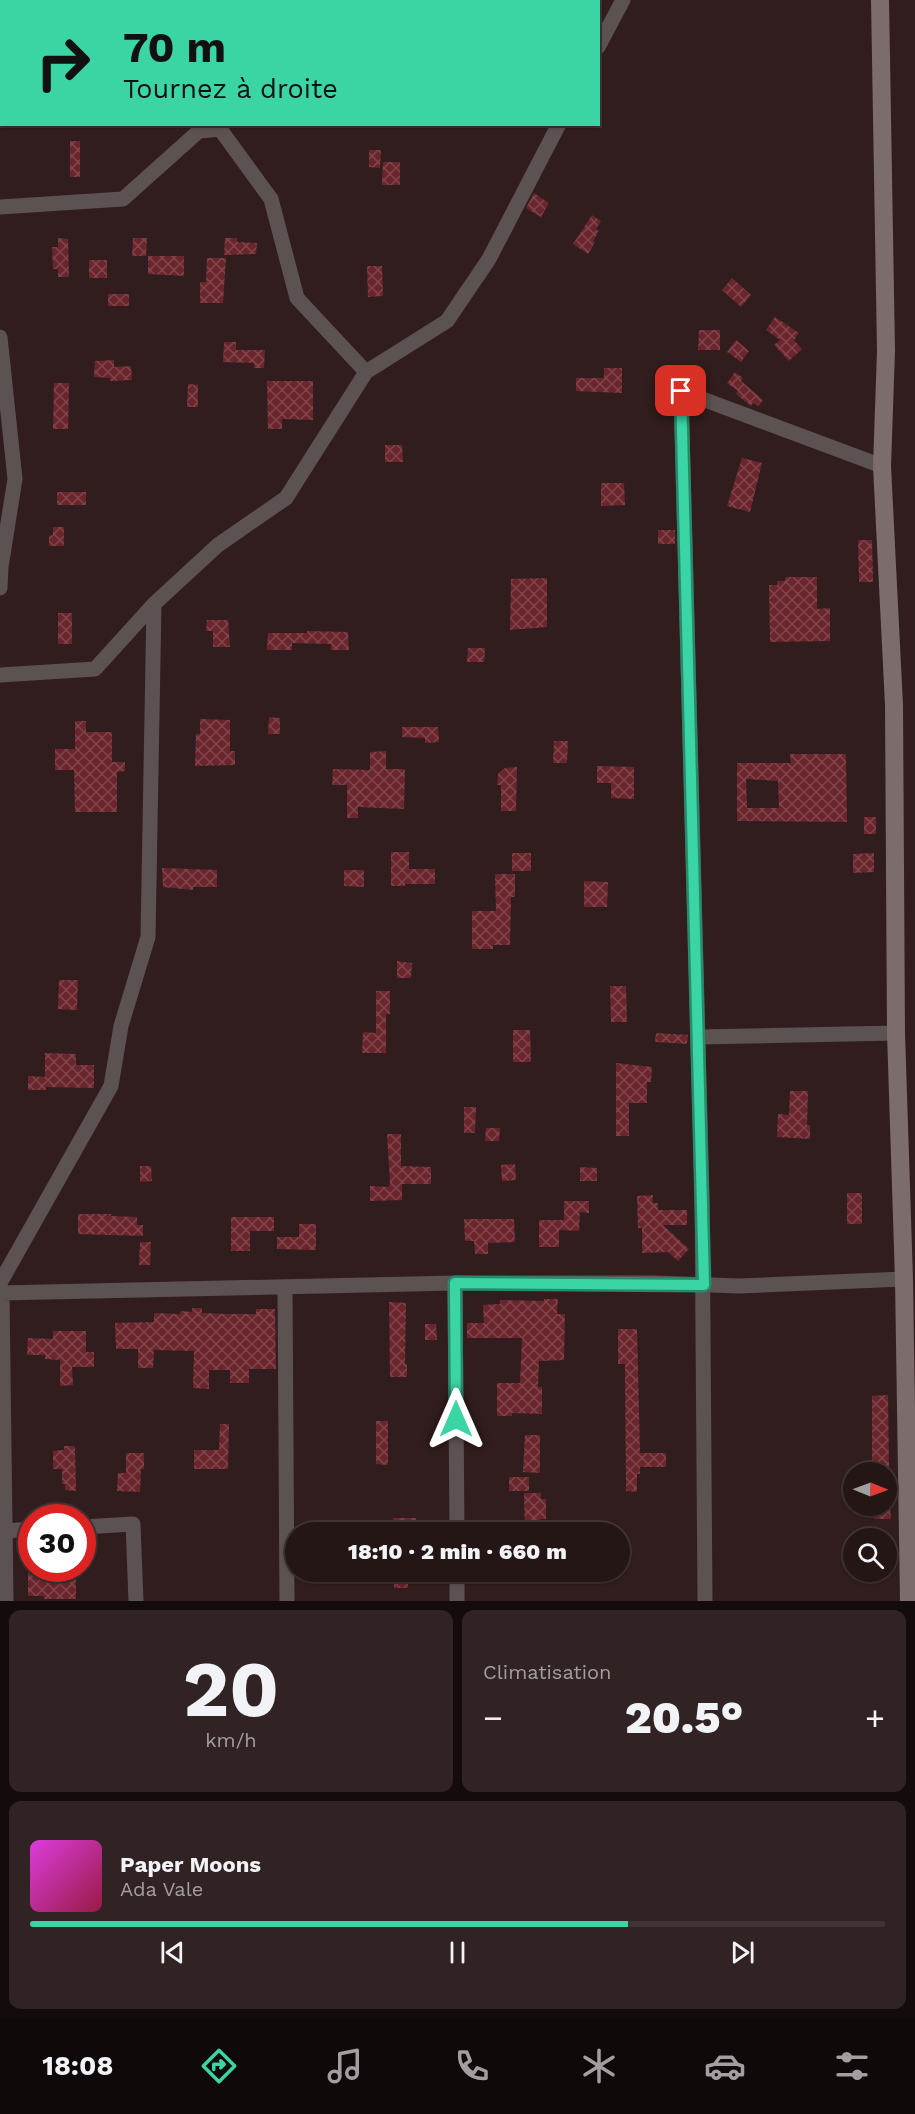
<!DOCTYPE html>
<html lang="fr">
<head>
<meta charset="utf-8">
<style>
	body { margin:0; font-family:"Work Sans",sans-serif; background:#312323; color:#f1f3f6; height:100vh; display:flex; flex-direction:column; font-size:22px; white-space:nowrap }
	* { box-sizing:border-box; margin:0 }
	p { font-size:20px; color:#a39fa1 }
	.icon { flex:none; width:33px; height:33px; fill:none; stroke:currentColor; stroke-width:2; stroke-linecap:round; stroke-linejoin:round }
	.map { position:relative; height:1601px; overflow:hidden }
	.panel { display:flex; flex-direction:column; gap:9px; padding:9px; background:#140c0c; flex:1 }
	.panel>* { flex:none }
	.hud { position:absolute; left:0px; top:0px; width:600px; height:126px; box-shadow:0 2px 4px #0004,0 0 0 2px #423535; background:#3bd4a4; color:#111; overflow:hidden }
	.needle { width:39px; rotate:91deg }
	.buttons { position:absolute; left:843px; top:1462px; display:grid; gap:12px }
	.buttons a { display:grid; place-items:center; width:54px; height:54px; border-radius:50%; background:#251616; box-shadow:0 2px 4px #0004,0 0 0 2px #423535; font-size:30px }
	.speed { position:absolute; left:18px; top:1504px; display:flex; gap:12px; font-size:30px; font-weight:700; text-align:center }
	.speed>* { display:grid; place-content:center; width:78px; height:78px; border-radius:50%; background:#251616; box-shadow:0 2px 4px #0004,0 0 0 2px #423535; line-height:1 }
	.speed .limit { border:9px solid #d22; background:#fff; color:#111 }
	.pin { position:absolute; display:grid; place-items:center; width:51px; height:51px; color:#fff; margin:-26px; border-radius:12px; box-shadow:0 3px 9px #0006 }
	.me { position:absolute; width:66px; margin:-33px; rotate:0deg; stroke-linejoin:round; filter:drop-shadow(0 0 4px #0008) }
	.turn { display:flex; align-items:center; gap:21px; height:126px; padding:0 24px; font-size:27px }
	.turn .icon { width:78px; height:78px; stroke-width:2.5 }
	.turn b { display:block; font-size:42px; line-height:51px }
	.big { font-size:45px; font-weight:800; line-height:1.1 }
	.panel .tile { flex:1; display:flex; flex-direction:column; justify-content:center; gap:9px; min-width:0; padding:0 21px; border-radius:12px; background:#312323 }
	.panel .dial { align-items:center; gap:0 }
	.dial b { font-size:78px; line-height:1 }
	.song { display:flex; align-items:center; gap:18px }
	.cover { width:72px; height:72px; border-radius:9px; background:linear-gradient(135deg,hsl(300 70% 55%),hsl(340 70% 35%)) }
	.played { height:6px; border-radius:3px; background:linear-gradient(90deg,#3bd4a4 70%,#423535 70%) }
	.keys { display:flex; justify-content:space-around; direction:ltr }
	.heat { display:flex; justify-content:space-between; align-items:center; font-size:33px; direction:ltr }
	.panel .tiles { flex:1; display:grid; gap:9px; grid-template-columns:1fr 1fr }
	.tile:last-child { grid-column:span 2 }
	.trip { position:absolute; left:285px; top:1522px; width:345px; height:60px; border-radius:30px; background:#251616; box-shadow:0 2px 4px #0004,0 0 0 2px #423535; font-weight:800; line-height:60px; text-align:center }
	.dock { display:flex; height:96px; justify-content:space-around; align-items:center; background:#0f0909; color:#a39fa1 }
	.dock .icon { width:42px; height:42px }
	.dock .on { color:#3bd4a4 }
	.dock b { font-size:27px; color:#f1f3f6 }
	.map>svg:first-child { display:block }
</style>
</head>
<body>
<div class="map">
<svg width="915" height="1601" viewBox="0 0 915 1601">
	<defs>
		<pattern id="building-cross-hatch" width="8" height="8" patternUnits="userSpaceOnUse" patternTransform="scale(1.5)"><rect width="8" height="8" fill="#6b252d"/><path d="M0 0l8 8M0 8l8-8" fill="none" stroke="#81454c"/></pattern>
	</defs>
	<rect width="100%" height="100%" fill="#311d1e"/>
	<!-- building -->
	<path fill="url(#building-cross-hatch)" fill-rule="evenodd" d="M70 141H80V177H70Z
		M369 150H381L380 168 369 167Z
		M383 162H400V185H382Z
		M534 193 549 203 541 217 526 208Z
		M592 215 601 221 596 229 599 231 593 241 595 242 588 254 573 244Z
		M58 238 68 239 69 277H58V269H53L52 247H58Z
		M133 238H147L146 256H132Z
		M225 238H237V242L257 243 256 254 224 255Z
		M148 256H184V276L148 274Z
		M207 258H226L223 303H200V282H206Z
		M89 260H107V278H89Z
		M367 266H382L383 296 368 297Z
		M732 278 751 295 741 307 722 290Z
		M108 294H129V306H108Z
		M775 317 799 333 794 340 802 349 789 361 774 345 780 340 766 330Z
		M699 330H720V350H698Z
		M736 340 749 351 741 362 727 352Z
		M224 342H236V350H265L264 368H254V363L223 362Z
		M114 360V367L131 366 132 380 110 381V378L94 377 95 361Z
		M604 368H622V393L576 391V378H604Z
		M735 372 743 378 741 381 763 400 758 406 753 403 751 406 736 394 738 391 727 383Z
		M267 381H313V420L282 419V429H268Z
		M54 383H69L68 429H53Z
		M188 384 198 385V407H187Z
		M385 445H402L403 462H385Z
		M742 458 762 463 750 512 727 506Z
		M601 483H624L625 505 601 506Z
		M57 492H86V505H57Z
		M53 527H64V546H49V536L53 535Z
		M658 530H675V544H658Z
		M858 540H872L873 582H859Z
		M785 577H817V609L830 608V641L770 642 769 585H777V581H785Z
		M547 578V627L510 630 511 579Z
		M58 613H72V644H58Z
		M207 620H228L230 647H213V631H206Z
		M307 631 348 632 349 650H331V644L292 643V650H267L268 633H307Z
		M468 648H485L484 662H467Z
		M269 717 280 718V734H268Z
		M200 719 230 720V751H235V765L195 766 196 734H200Z
		M75 721H86V732H112V762H125V771L117 772V812H75L74 770H55V749H75Z
		M402 727H438L439 742 425 743V738L402 737Z
		M554 741H568L567 763H553Z
		M386 751V769H405L404 809 358 807V818H347V785H332L333 769 370 770V752Z
		M790 754H846L847 822 737 821V763H791ZM746 779 778 781 779 808H747Z
		M597 766 634 767V799L611 798V783H597Z
		M517 767 516 811H501V785H497L498 774 505 768Z
		M864 817H876V834H864Z
		M391 852H409V869H435V884H405V886H391Z
		M512 853H531V871H512Z
		M874 853V872L853 873V854Z
		M162 868 217 870V887H193V890L163 887Z
		M344 870H364V887L344 886Z
		M495 874H515V897H511L510 945H493V949H472V911H496Z
		M584 881 608 882 607 907H584Z
		M397 961 412 963 411 978H397Z
		M59 980H78L77 1010 58 1009Z
		M610 986H626L627 1022H611Z
		M376 991H390V1014H386V1053H362L363 1032 376 1033Z
		M513 1030H530L531 1062H513Z
		M656 1033 688 1035 687 1044 655 1042Z
		M45 1053 76 1054V1065H94V1088L46 1087V1090H28V1076L45 1077Z
		M616 1063 652 1067 651 1082H647V1103H629V1136H616Z
		M790 1091H808L807 1125H810V1139L777 1137 778 1114 789 1115Z
		M464 1107H476L475 1133H464Z
		M486 1128H500L499 1141H485Z
		M387 1134H401V1166L431 1167V1184H402V1200L370 1201V1186L388 1187 390 1184Z
		M515 1164 516 1180 502 1181 501 1165Z
		M140 1166H151L152 1181 140 1182Z
		M580 1167 597 1168V1181H580Z
		M847 1193H862V1224H847Z
		M653 1195V1203H658V1210H687V1225H663L689 1249 678 1261 668 1252 642 1253V1228H638L637 1196Z
		M564 1201H589V1213L580 1212 579 1231 559 1230V1247H539V1220H564Z
		M78 1214H111V1216L137 1217V1225H143V1236L78 1234Z
		M231 1217H274V1231H250V1251H231Z
		M464 1219H514L515 1242 488 1243V1254H475L474 1241H465Z
		M299 1224H316V1250L277 1249V1237H299Z
		M140 1242H151L150 1265H139Z
		M544 1299H558L557 1314H565L564 1360 539 1361 538 1387H542V1414L512 1413V1416H497V1383H520L522 1338H467V1323H484L483 1305 500 1304V1300L544 1301Z
		M389 1302 406 1303 405 1364H407V1377H390Z
		M192 1308H202V1313L228 1314H256V1309H275L276 1369H249V1383H230V1370H209V1389L193 1388 194 1351 154 1350 153 1368H138V1349H116L115 1323 154 1322V1313L180 1314 181 1311 192 1312Z
		M425 1324H436L437 1340H425Z
		M618 1329H637L640 1453H666V1467H640V1474H637V1492L626 1491 625 1364H618Z
		M53 1331H86V1352H94V1367H72L73 1385 60 1386V1360L45 1359V1355H27L28 1338 53 1339Z
		M888 1395 889 1469H872V1396Z
		M376 1421H388V1465L376 1464Z
		M220 1424H229L228 1469H194V1450H219Z
		M525 1435H540V1473L523 1472Z
		M64 1446H75L76 1491 65 1490V1484H62V1469H53V1451L64 1450Z
		M126 1453H144V1469H141L140 1492 117 1491 118 1473H126Z
		M509 1477H529V1491H509Z
		M524 1493H541V1499H546V1519H540V1533H525Z
		M873 1506H890L891 1519H874Z
		M393 1518H416L415 1533H393Z
		M28 1569 76 1570V1599H44V1596H28Z
		M394 1572H408V1588H394Z"/>
	<g fill="none" stroke-linecap="round" stroke-linejoin="round">
		<!-- minor -->
		<path stroke="#5d5252" stroke-width="15" d="M598 47 623 0
			M0 207 123 199 199 131 220 129 271 199 297 298 366 372
			M0 337 15 479 1 567 0 588
			M0 675 95 669 154 604
			M698 1037 896 1033
			M0 1283 111 1086 121 1026 148 937 154 604 218 545 286 498 366 372 447 321 489 259 559 124
			M455 1283 457 1533
			M285 1288 287 1601
			M0 1293 455 1283H655L739 1286 904 1279
			M2 1294 6 1601
			M82 1527 133 1524 136 1601
			M5 1531 32 1529
			M457 1572V1601
			M705 1601 702 1194 681 391 882 466"/>
		<!-- secondary -->
		<path stroke="#7d6c6c" stroke-width="18" d="M880 0 886 351 882 466 894 705 896 1033 904 1279 909 1601"/>
	</g>
	<g fill="none" stroke-linecap="round" stroke-linejoin="round">
		<defs>
			<path id="route" d="M456 1419 455 1283 704 1285 681 391"/>
		</defs>
		<!-- route casing -->
		<use href="#route" stroke="#268a6b" stroke-width="15"/>
		<!-- route -->
		<use href="#route" stroke="#3bd4a4" stroke-width="10"/>
	</g>
</svg>
<div class="buttons">
<a><svg class="needle" viewBox="-14 -14 28 28"><path d="M0-13l5 13h-10z" fill="#e53935"/><path d="M0 13l5-13h-10z" fill="#a39fa1"/></svg></a>
<a><svg class="icon" aria-label="search" viewBox="0 0 24 24"><circle cx="10" cy="10" r="6"/><path d="M15 15l6 6"/></svg></a>
</div>
<div class="speed"><div class="limit">30</div></div>
<div class="pin" style="left:681px;top:391px;background:#d93025"><svg class="icon" aria-label="arrive" viewBox="0 0 24 24"><path d="M6 21V4h12l-3 4 3 4H6"/></svg></div>
<svg class="me" style="left:456px;top:1419px" viewBox="-20 -20 40 40"><path d="M0-17L14 15 0 8-14 15z" fill="#3bd4a4" stroke="#fff" stroke-width="4"/></svg>
<div class="trip">18:10 · 2 min · 660 m</div>
<div class="hud">
<div class="turn"><svg class="icon" aria-label="right" viewBox="0 0 24 24"><path d="M7 20v-9h11M14 6l5 5-5 5"/></svg><div><b>70 m</b>Tournez à droite</div></div>
</div>
</div>
<section class="panel">
<div class="tiles">
<div class="tile dial"><b>20</b><p>km/h</p></div>
<div class="tile"><p>Climatisation</p>
<div class="heat"><a>−</a><b class="big">20.5°</b><a>+</a></div>
</div>
<div class="tile">
<div class="song"><i class="cover"></i><div><b>Paper Moons</b><p>Ada Vale</p></div></div>
<div class="played"></div>
<div class="keys"><svg class="icon" aria-label="previous" viewBox="0 0 24 24"><path d="M18 5L8 12l10 7zM5 5v14"/></svg><svg class="icon" aria-label="pause" viewBox="0 0 24 24"><path d="M8 5v14M16 5v14"/></svg><svg class="icon" aria-label="next" viewBox="0 0 24 24"><path d="M6 5l10 7-10 7zM19 5v14"/></svg></div>
</div>
</div>
</section>
<nav class="dock">
<b>18:08</b>
<svg class="icon on" aria-label="directions" viewBox="0 0 24 24"><path d="M12 3l9 9-9 9-9-9zM9 14v-3h6M13 9l2 2-2 2"/></svg>
<svg class="icon" aria-label="music" viewBox="0 0 24 24"><path d="M9 18V5l10-2v13"/><circle cx="6" cy="18" r="3"/><circle cx="16" cy="16" r="3"/></svg>
<svg class="icon" aria-label="phone" viewBox="0 0 24 24"><path d="M5 4h4l2 5-3 2q2 4 5 5l2-3 5 2v4C11 20 4 13 5 4z"/></svg>
<svg class="icon" aria-label="climate" viewBox="0 0 24 24"><path d="M12 3v18M4 7l16 10M4 17L20 7"/></svg>
<svg class="icon" aria-label="car" viewBox="0 0 24 24"><path d="M5 17H2v-5l4-1 3-4h7l3 4 3 1v5h-3M9 17h6M6 11h13"/><circle cx="7" cy="17" r="2"/><circle cx="17" cy="17" r="2"/></svg>
<svg class="icon" aria-label="filters" viewBox="0 0 24 24"><path d="M4 7h16M4 17h16"/><circle cx="9" cy="7" r="2"/><circle cx="15" cy="17" r="2"/></svg>
</nav>
</body>
</html>
